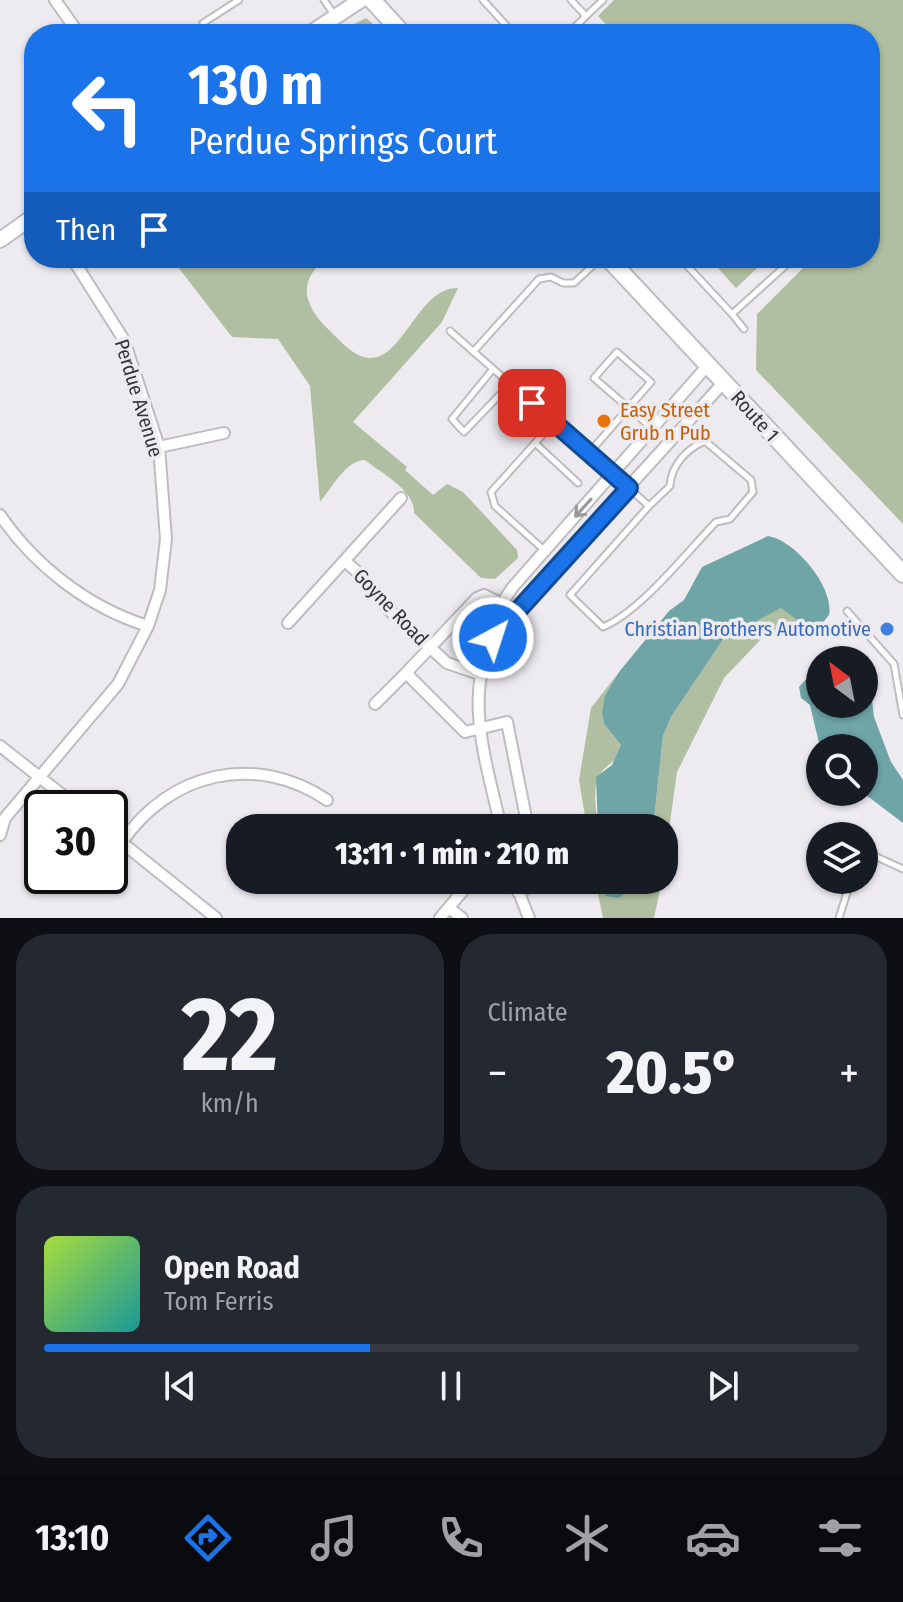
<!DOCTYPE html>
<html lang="en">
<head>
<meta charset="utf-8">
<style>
	body { margin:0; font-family:"Fira Sans Condensed",sans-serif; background:#242831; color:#f1f3f6; height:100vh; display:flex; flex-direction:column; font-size:30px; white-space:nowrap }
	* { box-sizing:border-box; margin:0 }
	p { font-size:26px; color:#9ea1a6 }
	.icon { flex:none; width:44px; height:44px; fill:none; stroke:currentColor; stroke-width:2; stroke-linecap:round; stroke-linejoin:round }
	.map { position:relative; height:918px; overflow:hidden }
	.details { display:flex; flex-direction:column; gap:16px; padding:16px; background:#0d0f14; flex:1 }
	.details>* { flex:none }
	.hud { position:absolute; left:24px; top:24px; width:856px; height:244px; border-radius:32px; box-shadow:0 2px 6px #0004; background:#1a73e8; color:#fff; overflow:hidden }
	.needle { width:52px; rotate:328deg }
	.fabs { position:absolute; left:806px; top:646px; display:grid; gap:16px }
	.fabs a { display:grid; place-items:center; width:72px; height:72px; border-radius:50%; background:#171b24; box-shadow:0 2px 6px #0004; font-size:40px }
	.speed { position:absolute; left:24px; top:790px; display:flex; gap:16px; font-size:40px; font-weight:700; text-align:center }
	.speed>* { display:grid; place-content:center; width:104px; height:104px; border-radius:50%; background:#171b24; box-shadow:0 2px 6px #0004; line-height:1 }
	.speed .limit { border:4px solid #111; border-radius:12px; background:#fff; color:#111 }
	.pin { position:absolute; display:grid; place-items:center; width:68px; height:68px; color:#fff; margin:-34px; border-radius:16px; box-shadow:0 4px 12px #0006 }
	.me { position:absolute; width:88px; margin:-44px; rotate:40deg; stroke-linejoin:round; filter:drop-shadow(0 0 6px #0008) }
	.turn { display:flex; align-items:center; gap:28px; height:168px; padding:0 32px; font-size:36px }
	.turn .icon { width:104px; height:104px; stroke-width:2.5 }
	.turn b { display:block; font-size:56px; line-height:68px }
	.then { display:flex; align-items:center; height:76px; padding:0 32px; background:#0003; gap:16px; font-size:30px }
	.big { font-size:60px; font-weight:800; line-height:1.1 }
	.details .widget { flex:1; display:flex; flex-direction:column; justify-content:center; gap:12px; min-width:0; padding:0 28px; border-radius:32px; background:#242831 }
	.details .dial { align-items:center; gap:0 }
	.dial b { font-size:104px; line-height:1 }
	.song { display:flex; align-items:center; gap:24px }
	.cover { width:96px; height:96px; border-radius:12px; background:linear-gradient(135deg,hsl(80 70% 55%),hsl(180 70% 35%)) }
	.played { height:8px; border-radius:4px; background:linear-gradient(90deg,#1a73e8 40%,#363941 40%) }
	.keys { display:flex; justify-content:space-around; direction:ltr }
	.heat { display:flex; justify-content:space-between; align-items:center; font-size:44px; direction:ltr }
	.details .tiles { flex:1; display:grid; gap:16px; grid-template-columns:1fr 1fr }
	.widget:last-child { grid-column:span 2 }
	.trip { position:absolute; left:226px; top:814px; width:452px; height:80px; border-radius:32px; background:#171b24; box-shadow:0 2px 6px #0004; font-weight:800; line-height:80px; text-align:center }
	.tabs { display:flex; height:128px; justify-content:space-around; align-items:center; background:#090b0e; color:#9ea1a6 }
	.tabs .icon { width:56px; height:56px }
	.tabs .on { color:#1a73e8 }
	.tabs b { font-size:36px; color:#f1f3f6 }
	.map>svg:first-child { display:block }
</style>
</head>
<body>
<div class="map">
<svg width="903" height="918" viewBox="0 0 903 918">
	<rect width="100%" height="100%" fill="#edebf0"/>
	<!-- green -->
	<path fill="#b0bfa1" d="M614 0H903V524L756 370 757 314 813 258H870V34H615L598 16Z
		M366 18 385 34 370 26 334 34Z
		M171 258 215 261 323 258C313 272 302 283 309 302 314 317 328 329 339 340 398 401 408 287 458 288L442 322 353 422 407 467 405 470 433 495 447 484 463 492 517 550 518 558 495 579 481 578 414 513C415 490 381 473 365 460 346 460 332 488 320 502L310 386 278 339 232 337Z
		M709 258H768L736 288Z
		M781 607 797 620 794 632 765 635 724 678 677 772 664 865V828H653L663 736 671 717 724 638Z
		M619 672 605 695V725L621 745C619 760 612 761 603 770 590 785 597 811 598 828H587L579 780 591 708Z
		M595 880H603L605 896 636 886 639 880H662L654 918H603Z"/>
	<!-- water -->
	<path fill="#6fa5a7" d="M768 536C795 540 835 588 829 615L810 638 794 632 797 620 781 608 724 638 671 717 663 736 653 828H598L596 777 612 765 621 745 605 725 602 714 605 695 619 672 669 611 684 600 702 567Z
		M839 647 848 648 854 660H823L827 652Z
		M820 664V704H864V680L871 691 874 717 891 762 903 780V823L862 792 864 748H823L819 743 810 705 801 698 799 687Z
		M603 880H639L619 898 605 896Z"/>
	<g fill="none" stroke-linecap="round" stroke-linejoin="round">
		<defs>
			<path id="service" d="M324 0 335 16
				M483 0 514 34
				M586 16 603 0
				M209 34 203 23 239 0
				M568 34 586 16 571 0
				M680 258 732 314 794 258
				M732 314 744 329
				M450 331 649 506 570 595 603 627C640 612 687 552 716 522L730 519 753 492 751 480 705 441C686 449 671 466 670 486L649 506
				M473 352 539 279 551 277 563 283H574L601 258
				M493 369 452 419 464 432 510 384
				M535 443 578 483
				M589 453 651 382 617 352 594 378 653 429
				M544 550 495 506 491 492 554 422
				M847 611 894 664 903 715
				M864 859 868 853 903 869
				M839 918 851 880"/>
			<path id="minor" d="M55 0 79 34
				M159 447 224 433
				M0 515C35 566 89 608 148 626
				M345 561 364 578 387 608 447 663 479 674
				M516 611 484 595 477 598 406 673 465 732 507 722 528 828
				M288 623 401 498
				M487 642 497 611 512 588 708 365
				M375 704 406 673
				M0 746 79 808
				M501 828C487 763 458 684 502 626L724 382
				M110 833 216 918
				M0 835 5 818 118 684 148 626 160 590 166 539 159 447 124 340 72 258
				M122 842C170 772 255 752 327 800
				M514 880 529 918
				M518 892 535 885V880
				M449 908 462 918
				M440 918 472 880"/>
			<path id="tertiary" d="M309 34 361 0
				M0 240 34 216"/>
			<path id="primary" d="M372 0 403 34
				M608 258 903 574"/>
		</defs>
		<!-- service casing -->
		<use href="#service" stroke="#bebcc0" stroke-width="9"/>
		<!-- minor casing -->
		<use href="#minor" stroke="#bebcc0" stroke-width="14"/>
		<!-- tertiary casing -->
		<use href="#tertiary" stroke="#bebcc0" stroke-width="18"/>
		<!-- primary casing -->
		<use href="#primary" stroke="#bebcc0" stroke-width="20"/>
		<!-- service -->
		<use href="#service" stroke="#fff" stroke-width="5"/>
		<!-- minor -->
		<use href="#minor" stroke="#fff" stroke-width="10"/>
		<!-- tertiary -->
		<use href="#tertiary" stroke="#fff" stroke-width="14"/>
		<!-- primary -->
		<use href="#primary" stroke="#fff" stroke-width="16"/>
	</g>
	<!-- one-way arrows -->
	<defs><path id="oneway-shaft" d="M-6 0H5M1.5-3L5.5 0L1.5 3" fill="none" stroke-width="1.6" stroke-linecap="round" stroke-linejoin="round" transform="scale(2)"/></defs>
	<use stroke="#9a9a9a" href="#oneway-shaft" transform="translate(583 508) rotate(132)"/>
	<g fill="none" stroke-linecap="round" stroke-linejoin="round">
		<defs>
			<path id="route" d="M493 638 629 488 532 403"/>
		</defs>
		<!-- route casing -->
		<use href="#route" stroke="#114b97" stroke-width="20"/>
		<!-- route -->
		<use href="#route" stroke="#1a73e8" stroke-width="14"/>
	</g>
	<!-- markers -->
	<circle fill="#e8710a" stroke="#edebf0" stroke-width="3" cx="604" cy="421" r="8"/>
	<circle fill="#3f7fe0" stroke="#edebf0" stroke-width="3" cx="887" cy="629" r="8"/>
	<g text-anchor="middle" stroke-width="7" stroke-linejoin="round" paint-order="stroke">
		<!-- street labels -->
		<g font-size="20" fill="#353436" stroke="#edebf0">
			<text transform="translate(139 398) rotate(73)" y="7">Perdue Avenue</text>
			<text transform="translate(755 416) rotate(48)" y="7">Route 1</text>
			<text transform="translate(391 607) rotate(46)" y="7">Goyne Road</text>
		</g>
		<!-- food labels -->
		<g font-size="20" fill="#c56008" stroke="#edebf0" text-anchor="start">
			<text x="620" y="417">Easy Street<tspan x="620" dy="23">Grub n Pub</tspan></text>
		</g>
		<!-- shop labels -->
		<g font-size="20" fill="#366cbe" stroke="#edebf0" text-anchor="end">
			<text x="871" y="636">Christian Brothers Automotive</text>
		</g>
	</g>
</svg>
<div class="fabs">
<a><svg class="needle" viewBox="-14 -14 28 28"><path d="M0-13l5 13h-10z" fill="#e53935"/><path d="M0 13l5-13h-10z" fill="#9ea1a6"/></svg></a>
<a><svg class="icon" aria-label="search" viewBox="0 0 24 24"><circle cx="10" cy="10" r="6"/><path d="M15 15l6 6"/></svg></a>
<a><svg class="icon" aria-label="layers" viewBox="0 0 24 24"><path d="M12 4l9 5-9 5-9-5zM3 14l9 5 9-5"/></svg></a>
</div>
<div class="speed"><div class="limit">30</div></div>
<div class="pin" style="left:532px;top:403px;background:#d93025"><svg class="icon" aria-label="arrive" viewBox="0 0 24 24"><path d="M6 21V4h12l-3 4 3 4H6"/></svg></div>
<svg class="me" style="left:493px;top:638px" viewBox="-20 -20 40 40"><circle r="17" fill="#1a73e8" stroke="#fff" stroke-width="3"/><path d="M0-11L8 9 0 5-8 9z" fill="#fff"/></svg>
<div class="trip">13:11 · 1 min · 210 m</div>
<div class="hud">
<div class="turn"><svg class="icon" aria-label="left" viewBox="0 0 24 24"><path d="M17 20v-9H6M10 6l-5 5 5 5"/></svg><div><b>130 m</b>Perdue Springs Court</div></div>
<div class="then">Then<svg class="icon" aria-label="arrive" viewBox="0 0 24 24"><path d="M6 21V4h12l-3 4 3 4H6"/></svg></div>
</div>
</div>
<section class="details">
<div class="tiles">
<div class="widget dial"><b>22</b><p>km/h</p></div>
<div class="widget"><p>Climate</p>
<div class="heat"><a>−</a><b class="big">20.5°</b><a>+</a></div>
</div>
<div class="widget">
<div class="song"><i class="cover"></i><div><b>Open Road</b><p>Tom Ferris</p></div></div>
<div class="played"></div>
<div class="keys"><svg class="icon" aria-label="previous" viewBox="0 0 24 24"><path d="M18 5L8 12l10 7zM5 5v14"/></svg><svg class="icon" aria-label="pause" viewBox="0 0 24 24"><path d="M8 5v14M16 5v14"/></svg><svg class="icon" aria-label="next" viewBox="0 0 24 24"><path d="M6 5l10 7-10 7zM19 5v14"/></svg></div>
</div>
</div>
</section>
<nav class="tabs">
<b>13:10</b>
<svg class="icon on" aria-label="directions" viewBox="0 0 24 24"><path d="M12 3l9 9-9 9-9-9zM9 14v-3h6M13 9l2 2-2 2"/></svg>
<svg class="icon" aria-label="music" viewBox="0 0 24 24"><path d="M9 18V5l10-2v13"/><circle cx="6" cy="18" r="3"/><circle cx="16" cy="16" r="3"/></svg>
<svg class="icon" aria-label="phone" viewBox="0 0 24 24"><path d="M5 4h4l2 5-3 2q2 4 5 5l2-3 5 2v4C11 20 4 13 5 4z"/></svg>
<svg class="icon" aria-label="climate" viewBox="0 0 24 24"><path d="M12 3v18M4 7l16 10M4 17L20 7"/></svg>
<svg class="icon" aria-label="car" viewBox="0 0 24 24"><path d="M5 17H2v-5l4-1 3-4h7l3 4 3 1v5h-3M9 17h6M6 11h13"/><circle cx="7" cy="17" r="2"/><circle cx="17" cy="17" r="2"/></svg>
<svg class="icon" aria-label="filters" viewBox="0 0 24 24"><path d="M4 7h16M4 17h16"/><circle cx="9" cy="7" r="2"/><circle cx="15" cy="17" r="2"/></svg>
</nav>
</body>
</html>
